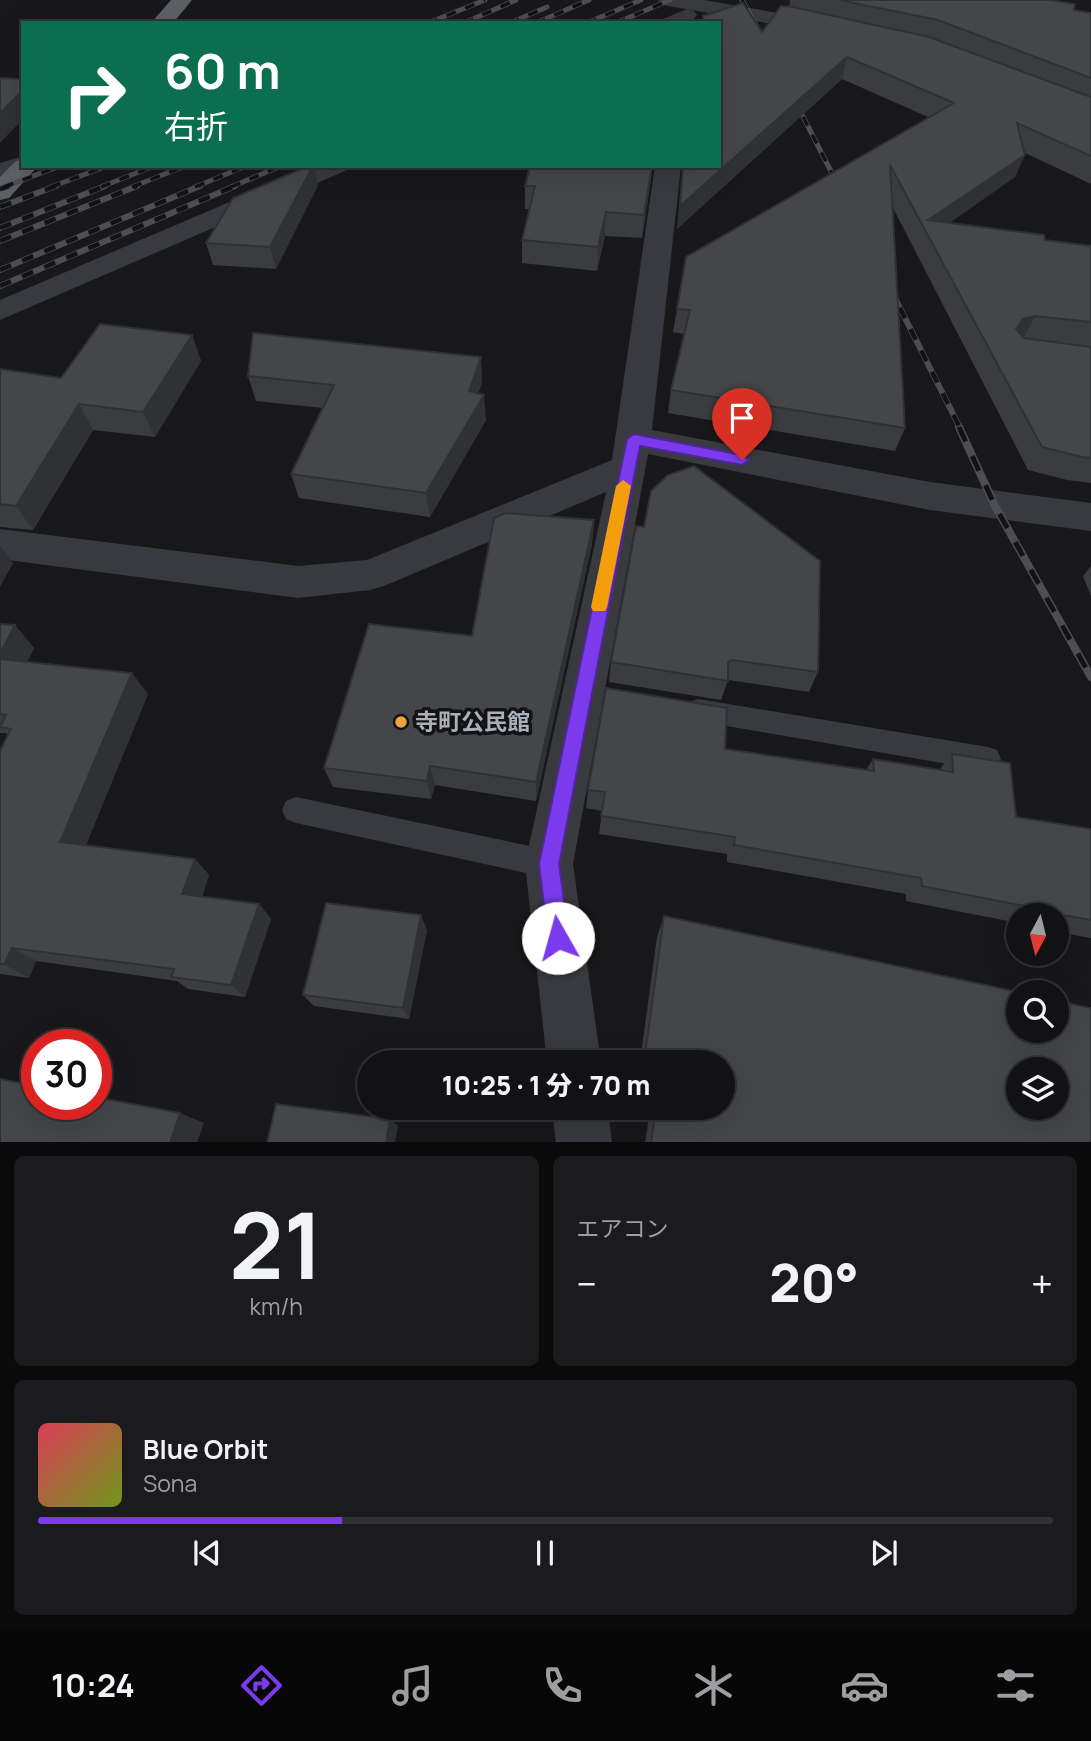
<!DOCTYPE html>
<html lang="ja">
<head>
<meta charset="utf-8">
<style>
	body { margin:0; font-family:Manrope,"Noto Sans JP",sans-serif; background:#1b1b1d; color:#f1f3f6; height:100vh; display:flex; flex-direction:column; font-size:26px; white-space:nowrap }
	* { box-sizing:border-box; margin:0 }
	p { font-size:23px; color:#9c9ea0 }
	.icon { flex:none; width:38px; height:38px; fill:none; stroke:currentColor; stroke-width:2; stroke-linecap:round; stroke-linejoin:round }
	.map { position:relative; height:1142px; overflow:hidden }
	.details { display:flex; flex-direction:column; gap:14px; padding:14px; background:#0a0a0b; flex:1 }
	.details>* { flex:none }
	.banner { position:absolute; left:21px; top:21px; width:700px; height:147px; border-radius:0px; box-shadow:0 7px 28px #0002,0 0 0 2px #313234; background:#0b6e4f; color:#fff; overflow:hidden }
	.needle { width:46px; rotate:187deg }
	.controls { position:absolute; left:1006px; top:903px; display:grid; gap:14px }
	.controls a { display:grid; place-items:center; width:63px; height:63px; border-radius:50%; background:#121214; box-shadow:0 7px 28px #0002,0 0 0 2px #313234; font-size:35px }
	.speed { position:absolute; left:21px; top:1029px; display:flex; gap:14px; font-size:35px; font-weight:700; text-align:center }
	.speed>* { display:grid; place-content:center; width:91px; height:91px; border-radius:50%; background:#121214; box-shadow:0 7px 28px #0002,0 0 0 2px #313234; line-height:1 }
	.speed .limit { border:10px solid #d22; background:#fff; color:#111 }
	.pin { position:absolute; display:grid; place-items:center; width:60px; height:60px; color:#fff; margin:-72px -30px; border-radius:50% 50% 50% 0; rotate:-45deg; box-shadow:0 0 7px #0007 }
	.pin .icon { rotate:45deg }
	.me { position:absolute; width:77px; margin:-38px; rotate:353deg; stroke-linejoin:round; filter:drop-shadow(0 0 5px #0008) }
	.turn { display:flex; align-items:center; gap:24px; height:147px; padding:0 28px; font-size:32px }
	.turn .icon { width:91px; height:91px; stroke-width:2.5 }
	.turn b { display:block; font-size:49px; line-height:60px }
	.big { font-size:52px; font-weight:800; line-height:1.1 }
	.details .widget { flex:1; display:flex; flex-direction:column; justify-content:center; gap:10px; min-width:0; padding:0 24px; border-radius:10px; background:#1b1b1d }
	.details .dial { align-items:center; gap:0 }
	.dial b { font-size:91px; line-height:1 }
	.song { display:flex; align-items:center; gap:21px }
	.cover { width:84px; height:84px; border-radius:10px; background:linear-gradient(135deg,hsl(350 70% 55%),hsl(80 70% 35%)) }
	.played { height:7px; border-radius:4px; background:linear-gradient(90deg,#7c3aed 30%,#313234 30%) }
	.keys { display:flex; justify-content:space-around; direction:ltr }
	.heat { display:flex; justify-content:space-between; align-items:center; font-size:38px; direction:ltr }
	.details .tiles { flex:1; display:grid; gap:14px; grid-template-columns:1fr 1fr }
	.widget:last-child { grid-column:span 2 }
	.trip { position:absolute; left:357px; top:1050px; width:378px; height:70px; border-radius:35px; background:#121214; box-shadow:0 7px 28px #0002,0 0 0 2px #313234; font-weight:800; line-height:70px; text-align:center }
	.dock { display:flex; height:112px; justify-content:space-around; align-items:center; background:#070708; color:#9c9ea0 }
	.dock .icon { width:49px; height:49px }
	.dock .on { color:#7c3aed }
	.dock b { font-size:32px; color:#f1f3f6 }
	.map>svg:first-child { display:block }
</style>
</head>
<body>
<div class="map">
<svg width="1091" height="1143" viewBox="0 0 1091 1143">
	<rect width="100%" height="100%" fill="#18181a"/>
	<g fill="none" stroke-linecap="round" stroke-linejoin="round">
		<!-- service -->
		<path fill="#393a3f" fill-rule="evenodd" d="M698 699 988 747 997 750 1001 759 997 768 988 771 698 721 689 718 685 710 689 702Z
			M296 797 549 850 559 854 563 864 559 874 549 878 296 823 286 819 282 810 286 801Z"/>
		<!-- minor -->
		<path fill="#393a3f" fill-rule="evenodd" d="M687 9 694 11 697 15C689 26 673 23 660 23L663 19Z
			M23 156V166H34L32 169 0 179V163Z
			M314 166H349L345 171 0 320V300Z
			M655 166H681L652 430 930 482 1091 503V531L930 510 648 454 573 864 601 1062H547L525 864 606 492 384 586 370 590 298 598 0 559V529L298 566 367 560 612 460Z
			M552 1108H608L612 1143H556Z"/>
		<!-- tertiary -->
		<path fill="#393a3f" fill-rule="evenodd" d="M658 0H704L824 21 831 23 835 27 831 31 824 33 668 6 661 4Z"/>
		<!-- trunk -->
		<path fill="#5d6066" fill-rule="evenodd" d="M171 0H192L173 23H151Z
			M23 159V166H38L9 198 0 200V177L16 161Z"/>
		<defs>
			<path id="rail-far2" d="M742 0 766 43
				M428 23 485 0
				M464 23 516 0
				M510 23 547 7
				M536 23 589 0
				M587 23 641 0
				M616 23 670 0
				M794 99 839 187
				M4 187 60 166
				M51 187 107 166
				M101 187 154 166
				M132 187 185 166
				M195 187 246 166
				M231 187 281 166"/>
			<path id="rail-far1" d="M838 186 840 189
				M0 189 9 186
				M0 207 56 186
				M0 228 105 186
				M0 241 137 186
				M0 270 200 186
				M0 286 235 186
				M889 286 960 428"/>
			<path id="rail" d="M959 427 995 506 1091 677"/>
		</defs>
		<!-- rail-far2 casing -->
		<use href="#rail-far2" stroke="#4c4e53" stroke-width="5"/>
		<!-- rail-far1 casing -->
		<use href="#rail-far1" stroke="#4c4e53" stroke-width="6"/>
		<!-- rail casing -->
		<use href="#rail" stroke="#4c4e53" stroke-width="8"/>
		<!-- rail-far2 -->
		<use href="#rail-far2" stroke="#131315" stroke-width="3.5" stroke-dasharray="10" stroke-linecap="butt"/>
		<!-- rail-far1 -->
		<use href="#rail-far1" stroke="#131315" stroke-width="4.5" stroke-dasharray="12" stroke-linecap="butt"/>
		<!-- rail -->
		<use href="#rail" stroke="#131315" stroke-width="5" stroke-dasharray="16" stroke-linecap="butt"/>
	</g>
	<!-- wall -->
	<path fill="#3a3c40" d="M790 0H1050L1074 10 1091 13V184L1025 153 1015 177 949 223 1045 240 1091 246V483L1067 480 1028 470 892 206 905 428 895 451 668 413 671 390 684 334 673 332 677 309 928 117 842 79 677 229 683 166H719V23H702L703 16 762 32 789 7Z
		M308 166H314L318 185 276 269 213 265 206 243Z
		M653 166 642 238 605 236 597 271 522 263V240L530 209H525V186Z
		M192 335 201 361 155 437 93 430 33 530 0 527V369L61 378Z
		M481 357 482 382 478 394 486 420 430 517 299 498 291 474 323 408 256 401 248 376Z
		M594 520 592 544 536 801 435 785 431 799 333 787 324 768 472 636Z
		M636 526 818 672 809 692 728 680 721 700 609 682 611 662Z
		M1091 566V596L1083 576Z
		M0 624 15 625 34 648 27 662 148 694 86 845 195 859 209 875 202 896 259 904 271 919 245 997 188 989 177 981 36 961 29 978 0 974V751L8 736 6 733H0Z
		M725 749 866 770 873 759 939 770 952 754 1016 817 1091 829V938L1057 932V915H1018V923L906 901V894L727 862V854L599 834 602 811 586 808 588 790Z
		M664 916 1091 1143H645L649 1116 633 1112V1108H723V1062H640L657 937Z
		M427 930 409 1019 314 1006 303 995Z"/>
	<!-- shaded-wall -->
	<path fill="#303134" d="M847 57 842 79 677 229 680 206Z
		M23 90V119L0 143V113Z
		M1025 155 1015 177 929 237 928 220Z
		M313 166H314L318 185 276 269 270 247Z
		M652 166H653L642 238 644 215Z
		M606 212 605 236 597 271 598 247Z
		M1035 316 1023 339 1016 329 1023 319Z
		M192 335 201 361 155 437 143 412Z
		M481 357 482 382 471 416 469 391Z
		M484 395 486 420 430 517 426 493Z
		M79 404 93 430 33 530 16 506Z
		M594 520 592 544 536 801V782Z
		M0 546 13 563 0 587Z
		M15 625 34 648 17 681 0 663V653Z
		M132 673 148 694 80 859 60 842Z
		M430 766 435 785 431 799 427 781Z
		M195 859 209 875 198 910 182 894Z
		M259 904 271 919 245 997 231 985Z
		M421 915 427 930 409 1019 403 1008Z
		M12 948 36 961 29 978 4 964Z
		M180 1113 204 1123 197 1143H170Z
		M390 1119 398 1126 395 1143H386Z"/>
	<!-- building -->
	<path fill="#44464a" stroke="#303134" stroke-width="2" fill-rule="evenodd" d="M839 0H1050L1075 4 1074 10 1091 13V78L938 20Z
		M743 3 762 32 781 6 793 7 929 37 1091 97V156L1017 123 1025 155 928 220 1044 235 1045 240 1091 246V322L1035 316 1023 319 1016 329 1024 338 1091 347V458L1082 457 1042 447 890 165 905 428 671 390 690 310 677 309 686 257 954 103 847 57 680 206 683 166H719V23H703V16Z
		M0 78 23 79V90L0 113Z
		M308 166H313L270 247 206 243 233 198Z
		M530 166H652L644 215 606 212 598 247 522 240 535 186H525Z
		M100 324 192 335 143 412 79 404 16 506 0 504V369L61 378Z
		M253 333 481 357 469 391 484 395 426 493 291 474 334 385 248 376Z
		M694 466 820 561 818 672 732 660 728 662V681L611 662 636 526 644 527 651 491 668 475Z
		M506 513 594 520 536 782 430 766 427 781 324 768 369 624 472 636 494 518Z
		M0 624 15 625 0 653Z
		M0 659 132 673 60 842 195 859 182 894 259 904 231 985 171 977 174 969 12 948 4 964H0V751L11 729 0 727 6 715 0 714Z
		M606 688 727 708 725 749 874 771 873 759 953 772 952 754 1010 763 1016 817 1091 829V920L1040 911V909L922 886 921 878 734 845 735 837 601 816 605 792 588 790Z
		M326 903 421 915 403 1008 303 995Z
		M664 916 1018 992V1031H1057V1001L1091 1008V1143H651L656 1108H723V1062H644ZM1018 1069H1057V1108H1018Z
		M0 1079 37 1086V1104H96V1097L180 1113 170 1143H0Z
		M276 1104 390 1119 386 1143H267Z"/>
	<!-- route -->
	<path fill="#7c3aed" stroke="#51269a" stroke-width="2" d="M634 434 742 455 749 460 742 465 640 446 559 864 569 938 566 946 558 949 551 946 548 938 539 864 627 439Z"/>
	<!-- slow -->
	<path fill="#f59e0b" d="M623 480 631 486 607 607 605 611H593L591 607 616 486Z"/>
	<!-- markers -->
	<circle fill="#eea63b" stroke="#131315" stroke-width="2.5" cx="401" cy="722" r="7"/>
	<g text-anchor="middle" stroke-width="7" stroke-linejoin="round" paint-order="stroke">
		<!-- poi labels -->
		<g font-size="23" font-weight="bold" fill="#aab0b9" stroke="#131315" text-anchor="start">
			<text x="415" y="730">寺町公民館</text>
		</g>
	</g>
</svg>
<div class="controls">
<a><svg class="needle" viewBox="-14 -14 28 28"><path d="M0-13l5 13h-10z" fill="#e53935"/><path d="M0 13l5-13h-10z" fill="#9c9ea0"/></svg></a>
<a><svg class="icon" aria-label="search" viewBox="0 0 24 24"><circle cx="10" cy="10" r="6"/><path d="M15 15l6 6"/></svg></a>
<a><svg class="icon" aria-label="layers" viewBox="0 0 24 24"><path d="M12 4l9 5-9 5-9-5zM3 14l9 5 9-5"/></svg></a>
</div>
<div class="speed"><div class="limit">30</div></div>
<div class="pin" style="left:742px;top:460px;background:#d93025"><svg class="icon" aria-label="arrive" viewBox="0 0 24 24"><path d="M6 21V4h12l-3 4 3 4H6"/></svg></div>
<svg class="me" style="left:558px;top:938px" viewBox="-20 -20 40 40"><circle r="19" fill="#fff"/><path d="M0-13L10 11 0 6-10 11z" fill="#7c3aed"/></svg>
<div class="trip">10:25 · 1 分 · 70 m</div>
<div class="banner">
<div class="turn"><svg class="icon" aria-label="right" viewBox="0 0 24 24"><path d="M7 20v-9h11M14 6l5 5-5 5"/></svg><div><b>60 m</b>右折</div></div>
</div>
</div>
<section class="details">
<div class="tiles">
<div class="widget dial"><b>21</b><p>km/h</p></div>
<div class="widget"><p>エアコン</p>
<div class="heat"><a>−</a><b class="big">20°</b><a>+</a></div>
</div>
<div class="widget">
<div class="song"><i class="cover"></i><div><b>Blue Orbit</b><p>Sona</p></div></div>
<div class="played"></div>
<div class="keys"><svg class="icon" aria-label="previous" viewBox="0 0 24 24"><path d="M18 5L8 12l10 7zM5 5v14"/></svg><svg class="icon" aria-label="pause" viewBox="0 0 24 24"><path d="M8 5v14M16 5v14"/></svg><svg class="icon" aria-label="next" viewBox="0 0 24 24"><path d="M6 5l10 7-10 7zM19 5v14"/></svg></div>
</div>
</div>
</section>
<nav class="dock">
<b>10:24</b>
<svg class="icon on" aria-label="directions" viewBox="0 0 24 24"><path d="M12 3l9 9-9 9-9-9zM9 14v-3h6M13 9l2 2-2 2"/></svg>
<svg class="icon" aria-label="music" viewBox="0 0 24 24"><path d="M9 18V5l10-2v13"/><circle cx="6" cy="18" r="3"/><circle cx="16" cy="16" r="3"/></svg>
<svg class="icon" aria-label="phone" viewBox="0 0 24 24"><path d="M5 4h4l2 5-3 2q2 4 5 5l2-3 5 2v4C11 20 4 13 5 4z"/></svg>
<svg class="icon" aria-label="climate" viewBox="0 0 24 24"><path d="M12 3v18M4 7l16 10M4 17L20 7"/></svg>
<svg class="icon" aria-label="car" viewBox="0 0 24 24"><path d="M5 17H2v-5l4-1 3-4h7l3 4 3 1v5h-3M9 17h6M6 11h13"/><circle cx="7" cy="17" r="2"/><circle cx="17" cy="17" r="2"/></svg>
<svg class="icon" aria-label="filters" viewBox="0 0 24 24"><path d="M4 7h16M4 17h16"/><circle cx="9" cy="7" r="2"/><circle cx="15" cy="17" r="2"/></svg>
</nav>
</body>
</html>
